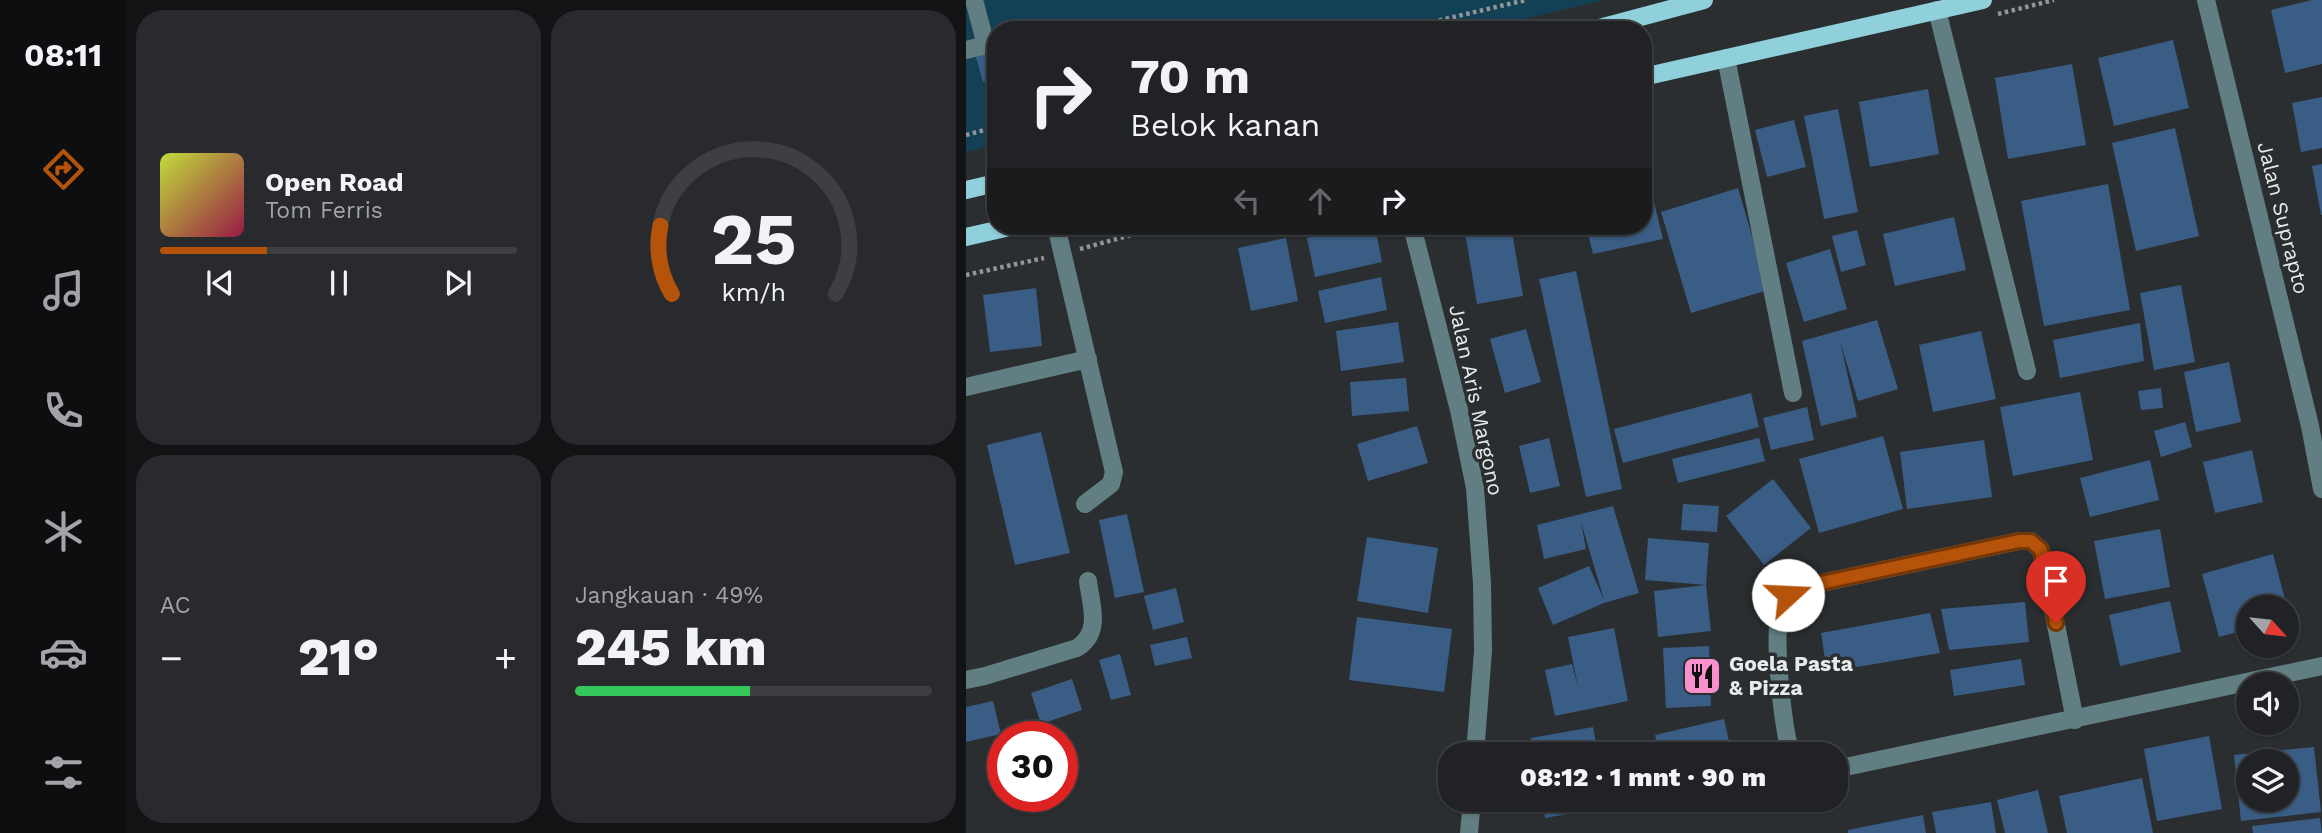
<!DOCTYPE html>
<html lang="id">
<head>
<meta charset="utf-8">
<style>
	body { margin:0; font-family:"Work Sans",sans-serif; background:#282a2d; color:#f1f3f6; height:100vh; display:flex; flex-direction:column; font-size:26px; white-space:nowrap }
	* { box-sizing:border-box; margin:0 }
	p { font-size:23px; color:#a2a4a7 }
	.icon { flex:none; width:38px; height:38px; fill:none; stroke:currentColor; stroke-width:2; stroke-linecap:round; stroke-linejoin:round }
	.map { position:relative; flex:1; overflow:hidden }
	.drawer { display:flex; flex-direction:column; gap:10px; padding:10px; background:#121314; width:840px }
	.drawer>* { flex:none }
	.guide { position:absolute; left:21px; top:21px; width:665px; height:214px; border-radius:28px; box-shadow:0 2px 5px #0004,0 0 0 2px #3d3f42; background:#202225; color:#f1f3f6; overflow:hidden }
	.needle { width:46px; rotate:117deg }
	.controls { position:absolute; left:1270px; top:595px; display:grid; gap:14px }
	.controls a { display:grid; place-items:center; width:63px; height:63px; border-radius:50%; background:#202225; box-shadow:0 2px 5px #0004,0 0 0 2px #3d3f42; font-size:35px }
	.speed { position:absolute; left:21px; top:721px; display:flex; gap:14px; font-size:35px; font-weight:700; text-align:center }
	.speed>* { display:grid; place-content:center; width:91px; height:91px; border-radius:50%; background:#202225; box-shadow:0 2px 5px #0004,0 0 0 2px #3d3f42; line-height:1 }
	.speed .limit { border:10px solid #d22; background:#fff; color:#111 }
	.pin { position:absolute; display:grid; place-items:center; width:60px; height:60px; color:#fff; margin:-72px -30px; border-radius:50% 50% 50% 0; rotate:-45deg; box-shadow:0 0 7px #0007 }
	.pin .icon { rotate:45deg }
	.me { position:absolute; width:77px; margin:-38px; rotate:70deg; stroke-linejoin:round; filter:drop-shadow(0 0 5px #0008) }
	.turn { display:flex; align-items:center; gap:24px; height:147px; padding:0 28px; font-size:32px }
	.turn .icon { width:91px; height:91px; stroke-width:2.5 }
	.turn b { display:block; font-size:49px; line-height:60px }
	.lanes { display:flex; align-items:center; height:66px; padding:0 28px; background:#0003; justify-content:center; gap:35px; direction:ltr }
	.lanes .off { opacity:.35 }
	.big { font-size:52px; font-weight:800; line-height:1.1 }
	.drawer .tile { flex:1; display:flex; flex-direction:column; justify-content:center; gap:10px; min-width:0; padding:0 24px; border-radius:28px; background:#282a2d }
	.drawer .dial { align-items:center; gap:0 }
	.dial svg { height:182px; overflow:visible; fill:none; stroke:#3d3f42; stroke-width:7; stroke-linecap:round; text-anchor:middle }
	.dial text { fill:#f1f3f6; stroke:none }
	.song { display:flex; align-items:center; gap:21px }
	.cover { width:84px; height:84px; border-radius:10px; background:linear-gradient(135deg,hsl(70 70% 55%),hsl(340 70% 35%)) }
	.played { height:7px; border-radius:4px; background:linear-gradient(90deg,#b45309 30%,#3d3f42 30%) }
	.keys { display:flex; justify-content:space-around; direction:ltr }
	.heat { display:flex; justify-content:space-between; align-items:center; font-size:38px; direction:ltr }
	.charge { height:10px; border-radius:5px; background:linear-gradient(90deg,#34c759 49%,#3d3f42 0) }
	.drawer .tiles { flex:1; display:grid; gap:10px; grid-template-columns:repeat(2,1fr) }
	.trip { position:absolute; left:472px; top:742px; width:410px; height:70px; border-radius:28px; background:#202225; box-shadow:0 2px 5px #0004,0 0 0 2px #3d3f42; font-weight:800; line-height:70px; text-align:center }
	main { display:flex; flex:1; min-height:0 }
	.tabs { display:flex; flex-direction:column; width:126px; justify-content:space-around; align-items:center; background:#0d0e0f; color:#a2a4a7 }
	.tabs .icon { width:49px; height:49px }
	.tabs .on { color:#b45309 }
	.tabs b { font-size:32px; color:#f1f3f6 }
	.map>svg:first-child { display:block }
</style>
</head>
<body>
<main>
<nav class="tabs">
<b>08:11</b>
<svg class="icon on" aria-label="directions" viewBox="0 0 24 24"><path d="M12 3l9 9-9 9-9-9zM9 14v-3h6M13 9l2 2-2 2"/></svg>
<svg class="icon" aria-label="music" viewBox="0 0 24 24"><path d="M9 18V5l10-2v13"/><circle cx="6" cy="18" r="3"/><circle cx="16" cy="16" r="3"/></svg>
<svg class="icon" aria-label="phone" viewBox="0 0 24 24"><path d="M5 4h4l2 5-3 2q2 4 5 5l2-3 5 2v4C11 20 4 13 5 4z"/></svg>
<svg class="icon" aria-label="climate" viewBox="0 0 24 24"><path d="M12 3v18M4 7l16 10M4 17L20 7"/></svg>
<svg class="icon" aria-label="car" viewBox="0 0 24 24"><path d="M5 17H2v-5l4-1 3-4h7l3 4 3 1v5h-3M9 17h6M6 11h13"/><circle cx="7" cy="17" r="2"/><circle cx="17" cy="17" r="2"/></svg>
<svg class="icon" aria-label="filters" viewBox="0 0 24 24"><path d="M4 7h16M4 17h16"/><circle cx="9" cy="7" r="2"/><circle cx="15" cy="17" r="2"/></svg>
</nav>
<section class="drawer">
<div class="tiles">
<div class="tile">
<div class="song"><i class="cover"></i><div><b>Open Road</b><p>Tom Ferris</p></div></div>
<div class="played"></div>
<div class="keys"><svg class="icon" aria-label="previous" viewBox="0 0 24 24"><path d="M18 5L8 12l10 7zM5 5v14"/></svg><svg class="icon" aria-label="pause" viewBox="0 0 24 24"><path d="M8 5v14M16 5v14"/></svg><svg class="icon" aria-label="next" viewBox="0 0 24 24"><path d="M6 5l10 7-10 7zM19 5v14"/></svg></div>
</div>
<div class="tile dial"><svg viewBox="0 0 100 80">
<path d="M14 69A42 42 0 1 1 86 69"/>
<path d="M14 69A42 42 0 0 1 9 39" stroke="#b45309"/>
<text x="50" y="56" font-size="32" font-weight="700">25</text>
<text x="50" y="72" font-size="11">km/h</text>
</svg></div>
<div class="tile"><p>AC</p>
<div class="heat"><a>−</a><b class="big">21°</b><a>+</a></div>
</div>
<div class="tile"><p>Jangkauan · 49%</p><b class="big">245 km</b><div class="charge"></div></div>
</div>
</section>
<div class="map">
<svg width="1356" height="833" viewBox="0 0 1356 833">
	<rect width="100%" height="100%" fill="#2a2e31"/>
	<!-- green -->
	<path fill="#124155" d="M0 0H638L513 30H30V145L0 152Z"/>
	<!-- building -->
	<path fill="#3a5d85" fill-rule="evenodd" d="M1346 0H1356V64L1319 73 1305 10Z
		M1207 40 1223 108 1148 126 1132 58Z
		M30 48V78L17 82 9 54Z
		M1106 64 1120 145 1042 159 1029 78Z
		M962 89 973 154 904 167 893 102Z
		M1356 97V148L1335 152 1326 103Z
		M872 109 892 212 858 219 838 116Z
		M828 120 840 167 801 177 789 130Z
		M1209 128 1233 236 1170 251 1146 143Z
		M677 157 697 239 627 254 620 226H677Z
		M1356 164V215H1355L1346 166Z
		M1142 184 1164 310 1078 326 1055 201Z
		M772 188 802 290 725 313 695 212Z
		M988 217 1000 270 929 286 917 234Z
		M400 226H409L416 262 349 277 341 238Z
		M498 226H545L557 296 511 304Z
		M891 230 900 265 875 272 866 236Z
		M320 238 332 301 285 311 272 248Z
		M864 249 881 309 838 322 820 263Z
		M610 271 656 489 620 497 573 279Z
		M415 277 421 310 359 323 352 291Z
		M1215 285 1229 362 1188 370 1174 293Z
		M70 288 76 346 24 352 17 295Z
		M911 320 932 389 892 401 874 341 891 417 855 426 836 341Z
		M432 322 438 362 375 371 370 331Z
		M1174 323 1178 361 1094 378 1087 340Z
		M560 329 575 382 539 393 524 339Z
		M1015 331 1030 399 967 412 953 345Z
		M1263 362 1275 422 1230 432 1218 372Z
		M440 378 443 411 386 416 384 382Z
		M1195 388 1197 408 1175 410 1172 391Z
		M1114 392 1127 460 1047 476 1034 407Z
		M785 393 793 427 657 463 648 429Z
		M841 407 848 440 805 450 797 418Z
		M1219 422 1226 447 1195 457 1188 431Z
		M451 426 462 463 402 481 391 444Z
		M75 432 104 553 49 565 21 445Z
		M917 436 937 509 853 533 833 459Z
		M583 438 594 486 564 493 553 446Z
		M793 438 799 461 712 483 706 459Z
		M1018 440 1026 497 941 509 934 452Z
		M1286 450 1297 502 1249 513 1237 462Z
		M1184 460 1193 500 1124 517 1114 478Z
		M807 479 845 528 798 565 760 516Z
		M717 504 753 506 751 532 715 530Z
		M647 506 673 593 638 603 587 625 572 588 623 566 638 600 615 522 620 549 578 559 571 525Z
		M161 514 178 592 149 598 133 520Z
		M1194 529 1204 587 1139 599 1128 541Z
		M401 537 472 548 462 613 391 601Z
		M682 538 743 543 740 585 679 580Z
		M1307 554 1321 607H1283V629L1253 637 1236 574Z
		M740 585 745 631 692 637 688 591Z
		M210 588 218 622 187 630 178 596Z
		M1204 601 1215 652 1154 666 1143 615Z
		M1059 602 1063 642 983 650 975 609Z
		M964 613 974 653 861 672 855 633Z
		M391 617 486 629 478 692 383 680Z
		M648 628 662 701 589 716 579 670 606 664 612 687 602 637Z
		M221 637 226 658 189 666 184 645Z
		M743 646 745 706 700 708 697 648Z
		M154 654 165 695 145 700 133 660Z
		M1055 659 1059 685 988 696 984 670Z
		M106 679 116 710 75 724 65 693Z
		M27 701 35 734 0 742V707Z
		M758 719 766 754H694L689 735Z
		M627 727 632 754H568L565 738Z
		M1243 736 1256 809 1191 821 1178 749Z
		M1348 747 1355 812 1275 821 1268 755ZM1283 761H1321V800H1283Z
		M1176 778 1187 833H1101L1093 796Z
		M1072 790 1082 833H1039L1031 800Z
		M576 800H640L641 807 579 818Z
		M1025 802 1030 833H970L966 812Z
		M957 815 960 833H882V830Z
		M1354 818 1356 833H1287L1286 826Z"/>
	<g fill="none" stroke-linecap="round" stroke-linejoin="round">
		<!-- path -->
		<path stroke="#929698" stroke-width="4.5" stroke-dasharray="3.5 3.5" stroke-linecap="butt" d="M1032 14 1088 0
			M432 30 560 0
			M0 135 30 127
			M114 249 198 226
			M0 275 78 258"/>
		<!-- minor -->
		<path stroke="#617f83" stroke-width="18" d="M1240 0 1344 426 1356 489
			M971 10 1061 371
			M0 50 20 45 8 0
			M760 58 827 393
			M90 226 148 472 145 484 119 504
			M446 226 493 410 509 488 516 583 517 651 509 754
			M0 387 122 359
			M0 680 19 676 111 648C136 632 125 606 122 581
			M825 754C817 728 806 634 815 609 819 598 825 591 836 587L1053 541H1065L1075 550 1109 720
			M870 769 1356 666
			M503 833 506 800"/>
		<!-- major -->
		<path stroke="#90d0da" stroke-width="18" d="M626 30 738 0
			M677 77 1017 0
			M0 190 30 183
			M0 237 48 226"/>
	</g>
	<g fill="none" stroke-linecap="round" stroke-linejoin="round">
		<defs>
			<path id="route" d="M822 595 836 587 1053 541H1065L1075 550 1090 623"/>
		</defs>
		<!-- route casing -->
		<use href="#route" stroke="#753606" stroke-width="18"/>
		<!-- route -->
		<use href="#route" stroke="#b45309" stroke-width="12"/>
	</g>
	<!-- icons -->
	<defs>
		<symbol id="restaurant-square" viewBox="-11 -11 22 22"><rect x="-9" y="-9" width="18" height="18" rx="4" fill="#f790cd" stroke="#2a2e31"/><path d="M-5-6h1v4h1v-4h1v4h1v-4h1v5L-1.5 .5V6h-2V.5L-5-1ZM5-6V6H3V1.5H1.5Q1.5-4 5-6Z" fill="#111"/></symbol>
	</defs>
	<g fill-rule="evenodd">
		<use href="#restaurant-square" x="714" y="654" width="44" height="44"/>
	</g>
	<g text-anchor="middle" stroke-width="7" stroke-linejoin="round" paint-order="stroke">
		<!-- street labels -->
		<g font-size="21" fill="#e8ebed" stroke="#2a2e31">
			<text transform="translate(1317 218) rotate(76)" y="7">Jalan Suprapto</text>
			<text transform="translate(510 400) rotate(78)" y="7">Jalan Aris Margono</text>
		</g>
		<!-- poi labels -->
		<g font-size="21" font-weight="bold" fill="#e8ebed" stroke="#2a2e31" text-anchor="start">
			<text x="763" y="671">Goela Pasta<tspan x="763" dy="24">&amp; Pizza</tspan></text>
		</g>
	</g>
</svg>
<div class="controls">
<a><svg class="needle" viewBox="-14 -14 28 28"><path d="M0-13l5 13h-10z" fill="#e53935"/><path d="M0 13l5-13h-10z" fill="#a2a4a7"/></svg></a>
<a><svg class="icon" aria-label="sound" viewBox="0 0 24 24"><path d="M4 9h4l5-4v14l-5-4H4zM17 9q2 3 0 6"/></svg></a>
<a><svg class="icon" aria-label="layers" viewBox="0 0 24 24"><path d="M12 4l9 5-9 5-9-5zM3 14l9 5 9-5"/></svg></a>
</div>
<div class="speed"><div class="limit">30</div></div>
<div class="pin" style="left:1090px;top:623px;background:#d93025"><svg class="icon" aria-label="arrive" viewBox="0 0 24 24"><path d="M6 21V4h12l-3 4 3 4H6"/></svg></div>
<svg class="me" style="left:822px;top:595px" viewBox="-20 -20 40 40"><circle r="19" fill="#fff"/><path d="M0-13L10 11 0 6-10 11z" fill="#b45309"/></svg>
<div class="trip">08:12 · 1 mnt · 90 m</div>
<div class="guide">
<div class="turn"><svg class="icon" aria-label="right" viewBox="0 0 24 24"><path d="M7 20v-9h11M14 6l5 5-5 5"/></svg><div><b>70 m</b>Belok kanan</div></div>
<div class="lanes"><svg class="icon off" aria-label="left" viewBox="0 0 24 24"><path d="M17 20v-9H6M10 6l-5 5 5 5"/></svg><svg class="icon off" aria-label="ahead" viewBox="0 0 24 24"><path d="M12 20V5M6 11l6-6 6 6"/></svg><svg class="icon" aria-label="right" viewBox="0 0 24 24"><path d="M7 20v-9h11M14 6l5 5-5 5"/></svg></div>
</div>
</div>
</main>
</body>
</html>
